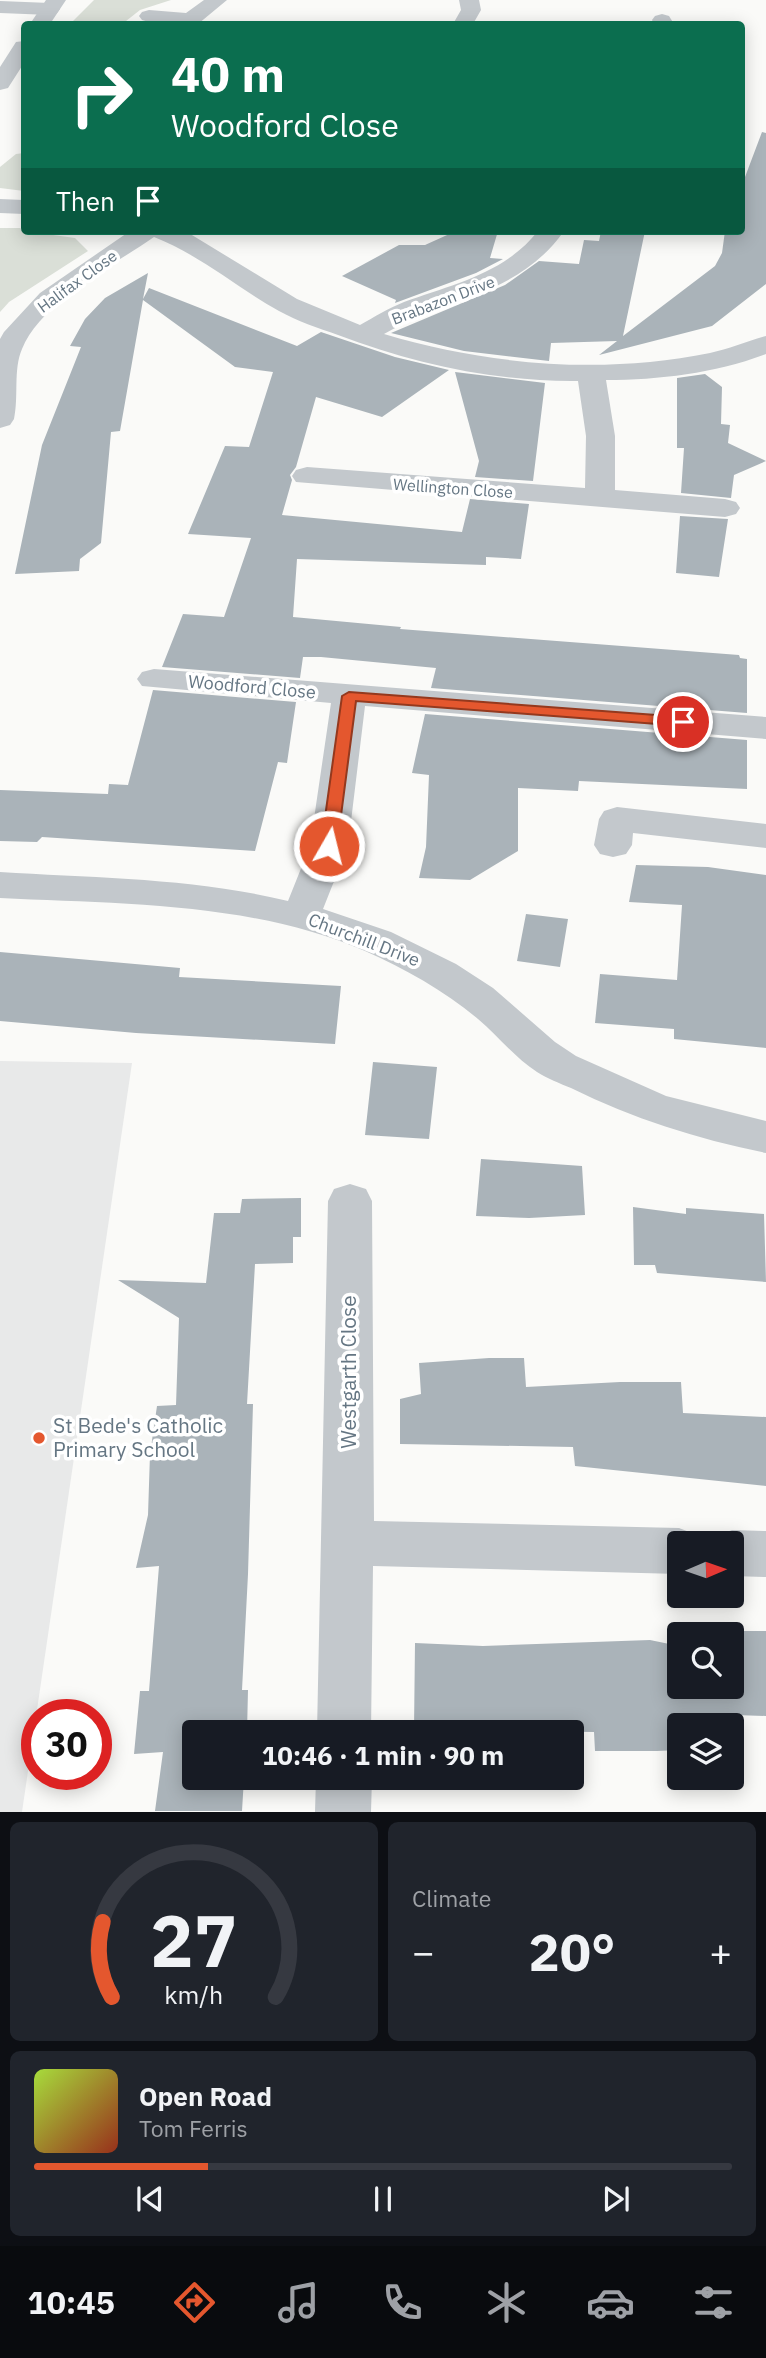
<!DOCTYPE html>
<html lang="en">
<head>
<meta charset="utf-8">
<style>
	body { margin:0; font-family:"IBM Plex Sans",sans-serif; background:#20242c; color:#f1f3f6; height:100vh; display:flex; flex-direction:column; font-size:26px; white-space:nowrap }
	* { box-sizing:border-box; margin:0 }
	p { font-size:23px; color:#9ea1a6 }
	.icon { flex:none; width:38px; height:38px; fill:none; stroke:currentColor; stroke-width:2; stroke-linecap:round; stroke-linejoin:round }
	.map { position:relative; height:1812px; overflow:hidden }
	.drawer { display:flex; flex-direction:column; gap:10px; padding:10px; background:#0d0f14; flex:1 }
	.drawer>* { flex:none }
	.guide { position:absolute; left:21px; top:21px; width:724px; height:214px; border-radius:7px; box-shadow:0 4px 18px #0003; background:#0b6e4f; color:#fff; overflow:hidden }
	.needle { width:46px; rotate:88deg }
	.tools { position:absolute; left:667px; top:1531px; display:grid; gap:14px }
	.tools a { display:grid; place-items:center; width:77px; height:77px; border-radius:7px; background:#171b24; box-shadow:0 4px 18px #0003; font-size:35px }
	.speed { position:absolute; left:21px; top:1699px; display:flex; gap:14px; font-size:35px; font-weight:700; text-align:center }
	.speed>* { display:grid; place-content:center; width:91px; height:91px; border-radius:50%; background:#171b24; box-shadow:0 4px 18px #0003; line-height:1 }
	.speed .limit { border:10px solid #d22; background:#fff; color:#111 }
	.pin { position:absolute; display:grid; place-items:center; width:60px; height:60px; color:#fff; margin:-30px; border:4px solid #fff; border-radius:50%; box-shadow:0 2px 7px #0007 }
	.me { position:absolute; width:77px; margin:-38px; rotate:8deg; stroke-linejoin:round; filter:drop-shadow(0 0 5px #0008) }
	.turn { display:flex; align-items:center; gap:24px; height:147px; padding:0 35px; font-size:32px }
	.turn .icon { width:91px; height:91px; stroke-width:2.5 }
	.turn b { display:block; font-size:49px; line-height:60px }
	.then { display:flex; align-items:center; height:66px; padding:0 35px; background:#0003; gap:14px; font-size:26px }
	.big { font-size:52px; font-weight:800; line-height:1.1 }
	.drawer .widget { flex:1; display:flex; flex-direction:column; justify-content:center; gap:10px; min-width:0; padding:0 24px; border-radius:10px; background:#20242c }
	.drawer .dial { align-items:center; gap:0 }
	.dial svg { height:182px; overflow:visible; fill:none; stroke:#363941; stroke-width:7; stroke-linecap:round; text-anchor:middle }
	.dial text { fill:#f1f3f6; stroke:none }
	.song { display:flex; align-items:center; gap:21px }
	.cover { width:84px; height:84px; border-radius:10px; background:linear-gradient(135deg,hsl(80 70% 55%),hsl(10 70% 35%)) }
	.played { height:7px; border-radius:4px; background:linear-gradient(90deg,#e4572e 25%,#363941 25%) }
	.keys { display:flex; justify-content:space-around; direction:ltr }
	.heat { display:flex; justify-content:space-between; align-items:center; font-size:38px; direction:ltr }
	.drawer .tiles { flex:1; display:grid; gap:10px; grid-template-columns:1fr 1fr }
	.widget:last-child { grid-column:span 2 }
	.trip { position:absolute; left:182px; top:1720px; width:402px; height:70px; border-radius:7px; background:#171b24; box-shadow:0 4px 18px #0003; font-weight:800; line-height:70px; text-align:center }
	.dock { display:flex; height:112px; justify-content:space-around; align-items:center; background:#090b0e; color:#9ea1a6 }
	.dock .icon { width:49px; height:49px }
	.dock .active { color:#e4572e }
	.dock b { font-size:32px; color:#f1f3f6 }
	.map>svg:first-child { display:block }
</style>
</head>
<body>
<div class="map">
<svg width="766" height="1812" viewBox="0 0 766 1812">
	<rect width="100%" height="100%" fill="#fafaf8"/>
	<!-- built -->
	<path fill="#e8e9e9" d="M0 1061 132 1063 22 1812H0Z"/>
	<!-- green -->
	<path fill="#dadfd7" d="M94 0H171L140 10 126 21V24H70Z
		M24 153V191L0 188V167L16 154Z
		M0 228H20L24 231 75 238 88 251 9 302 0 312Z"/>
	<!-- building -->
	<path fill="#aab3b9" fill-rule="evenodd" d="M762 132 766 133V284L712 326 599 355 617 341 551 343 549 361 464 351 391 333 505 285 539 261 579 264 584 240 599 241 601 231H645L623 336 715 266 722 253 725 231H742V185Z
		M456 231H498L490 258 503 259 476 273 395 303 396 300 342 276 399 245H425Z
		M148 273 143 299 149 288 297 346 321 332 395 357 449 370 382 417 316 397 296 467 290 475 292 480 282 515 462 532 470 499 529 504 521 559 486 557V565L297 559 293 617 401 627 400 629 739 655 740 658 747 659V713L431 688 436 668 321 657H303L300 678 162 667 183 614 224 617 251 538 188 534 225 446 249 447 273 372 235 367 143 300 120 431 111 432 101 543 80 559 79 571 15 574 42 445 81 347 70 346 85 319 105 298Z
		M455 372 545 383 533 481 475 477 479 461Z
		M705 374 722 387 721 424 730 425 728 443 766 461 734 475 731 498 681 493 684 448H677V378Z
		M680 516 728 519 719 577 676 573Z
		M153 690 296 702 287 763 278 762 255 851 42 837 37 842 0 841V790L108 794 109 784 128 785Z
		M425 714 747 740V789L579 781 578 791 518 788V851L470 880 419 878 426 847 429 775 412 773Z
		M636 865 708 867 766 875V1048L674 1039V1029L595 1023 600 974 677 980 682 905 629 902Z
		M526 914 568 919 560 967 517 961Z
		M0 952 180 968 179 977 341 986 335 1044 136 1033 0 1021Z
		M373 1062 437 1067 429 1139 365 1135Z
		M481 1159 582 1166 585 1215 529 1218 476 1216Z
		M301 1198V1237H293V1263L255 1264 247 1404H253L248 1574 242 1690H248L247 1732H194V1778H244L242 1811H155L163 1752 134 1754 140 1691H149L159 1566 136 1568 148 1515 150 1454 157 1406 176 1405 179 1318 118 1280 206 1283 214 1213H240L242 1199Z
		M633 1207 686 1214V1208L764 1214 766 1282 657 1273 655 1265H634Z
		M489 1358H524L526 1387 620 1382H681L683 1413 766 1417V1486L575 1466 573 1447 400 1444V1399L421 1394 419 1363Z
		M678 1631H766V1716L707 1714 709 1726H679V1750L657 1751H595L594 1732 414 1730 415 1643 483 1646 650 1640 679 1646ZM679 1634H732V1687H679Z"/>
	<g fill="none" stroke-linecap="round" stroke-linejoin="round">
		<!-- minor -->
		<path fill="#c3c8cc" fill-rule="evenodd" d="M204 0H227L198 24 149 22 142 20 139 16 142 12 149 10 186 13Z
			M459 0H479L481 10 473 24H453L461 10Z
			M0 1 50 3 57 5 60 9 57 13 50 15 0 13Z
			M662 14 669 16 674 24H654L652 20 655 16Z
			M0 199 24 200V214L0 213Z
			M130 231 187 232 297 299 360 325C374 317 389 308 404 302 453 284 504 274 538 231H564C519 295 447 298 384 334 488 365 602 375 710 353 729 349 747 341 766 336V354C716 373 660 380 606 380L615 436V490L725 499 736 502 740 508 736 514 725 517 296 482 292 476 296 470 307 467 585 488 586 436 578 381C497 382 414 364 338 335 318 328 297 321 279 311 236 287 200 255 154 237 114 265 41 302 22 349 13 370 19 396 14 419L10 425 0 428V339L4 332 40 293Z
			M154 669 766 717V739L365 706 348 846 323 909 391 932 456 964 493 988 555 1042 576 1056 666 1096 766 1121V1153C698 1139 633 1119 571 1088 559 1083 548 1079 537 1072 515 1058 498 1036 478 1019 445 991 405 969 365 951 253 902 120 904 0 898V872C96 878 194 878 288 901L310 846 331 703 142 686 137 679 142 672Z
			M617 807 766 824V848L633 833 632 845 626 854 613 857 600 854 594 845 599 819 604 811Z
			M350 1184 366 1189 372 1201 374 1521 679 1528 697 1535 701 1544H679V1574L373 1566 371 1732H317L328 1201 334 1189Z
			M732 1530 766 1531V1577L732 1576V1544H711L714 1537Z
			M316 1778H372L371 1812H315Z"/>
		<!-- tertiary -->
		<path fill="#c3c8cc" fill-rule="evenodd" d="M46 0H66L50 24H30Z
			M24 41V63L8 88 0 90V67L16 42Z"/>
	</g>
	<!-- route -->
	<path fill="#e4572e" stroke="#94391e" stroke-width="2" d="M349 692 683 717 690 722 683 726 356 701 337 846 329 851 321 846 342 696Z"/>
	<!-- markers -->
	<circle fill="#e4572e" stroke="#fff" stroke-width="2.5" cx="39" cy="1438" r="7"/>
	<g text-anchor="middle" stroke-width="7" stroke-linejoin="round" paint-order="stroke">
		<!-- far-street labels -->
		<g font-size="16" fill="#657683" stroke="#fff">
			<text transform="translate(77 281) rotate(-36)" y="6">Halifax Close</text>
			<text transform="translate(443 300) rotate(-21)" y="6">Brabazon Drive</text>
			<text transform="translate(453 488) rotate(4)" y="6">Wellington Close</text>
		</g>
		<!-- street labels -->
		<g font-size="18" fill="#657683" stroke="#fff">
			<text transform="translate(252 687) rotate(5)" y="6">Woodford Close</text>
			<text transform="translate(364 940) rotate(21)" y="6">Churchill Drive</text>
		</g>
		<!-- near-street labels -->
		<g font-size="21" fill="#657683" stroke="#fff">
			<text transform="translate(349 1372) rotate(-90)" y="7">Westgarth Close</text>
		</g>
		<!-- near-poi labels -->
		<g font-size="21" fill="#657683" stroke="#fff" text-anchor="start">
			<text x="53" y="1433">St Bede's Catholic<tspan x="53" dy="24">Primary School</tspan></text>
		</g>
	</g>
</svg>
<div class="tools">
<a><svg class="needle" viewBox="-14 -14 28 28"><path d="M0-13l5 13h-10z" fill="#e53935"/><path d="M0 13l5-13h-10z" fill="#9ea1a6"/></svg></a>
<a><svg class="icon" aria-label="search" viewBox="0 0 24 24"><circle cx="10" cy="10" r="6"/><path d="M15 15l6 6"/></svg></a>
<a><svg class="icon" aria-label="layers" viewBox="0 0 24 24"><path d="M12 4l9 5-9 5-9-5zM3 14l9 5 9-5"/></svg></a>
</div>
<div class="speed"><div class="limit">30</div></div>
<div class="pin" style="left:683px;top:722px;background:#d93025"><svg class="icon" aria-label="arrive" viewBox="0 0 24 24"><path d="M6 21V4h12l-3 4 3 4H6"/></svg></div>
<svg class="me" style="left:329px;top:846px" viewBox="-20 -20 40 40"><circle r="17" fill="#e4572e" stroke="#fff" stroke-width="3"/><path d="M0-11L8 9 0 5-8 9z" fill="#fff"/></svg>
<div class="trip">10:46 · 1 min · 90 m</div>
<div class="guide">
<div class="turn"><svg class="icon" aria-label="right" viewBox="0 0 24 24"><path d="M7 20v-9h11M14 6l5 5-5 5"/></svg><div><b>40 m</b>Woodford Close</div></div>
<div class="then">Then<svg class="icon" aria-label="arrive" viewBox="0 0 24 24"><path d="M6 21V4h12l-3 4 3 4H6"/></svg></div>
</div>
</div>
<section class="drawer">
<div class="tiles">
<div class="widget dial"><svg viewBox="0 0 100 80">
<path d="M14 69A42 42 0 1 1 86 69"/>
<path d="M14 69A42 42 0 0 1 10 36" stroke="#e4572e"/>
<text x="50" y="56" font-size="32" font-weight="700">27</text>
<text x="50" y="72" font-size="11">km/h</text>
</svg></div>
<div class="widget"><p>Climate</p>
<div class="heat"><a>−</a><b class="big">20°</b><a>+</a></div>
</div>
<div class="widget">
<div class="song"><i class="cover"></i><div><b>Open Road</b><p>Tom Ferris</p></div></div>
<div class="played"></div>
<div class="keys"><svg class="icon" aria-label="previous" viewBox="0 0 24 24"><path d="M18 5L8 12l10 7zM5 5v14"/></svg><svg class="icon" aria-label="pause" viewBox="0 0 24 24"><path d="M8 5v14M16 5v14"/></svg><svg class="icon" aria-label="next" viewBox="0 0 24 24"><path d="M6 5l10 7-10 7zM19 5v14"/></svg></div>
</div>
</div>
</section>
<nav class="dock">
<b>10:45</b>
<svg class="icon active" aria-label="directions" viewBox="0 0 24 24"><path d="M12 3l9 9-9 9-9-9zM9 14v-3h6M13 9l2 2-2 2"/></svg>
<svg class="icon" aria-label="music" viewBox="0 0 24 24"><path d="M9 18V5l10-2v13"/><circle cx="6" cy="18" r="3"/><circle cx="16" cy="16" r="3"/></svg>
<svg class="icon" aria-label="phone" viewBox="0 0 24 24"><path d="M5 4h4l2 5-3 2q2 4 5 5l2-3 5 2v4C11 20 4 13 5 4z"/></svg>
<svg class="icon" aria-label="climate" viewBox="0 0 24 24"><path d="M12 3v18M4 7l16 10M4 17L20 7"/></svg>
<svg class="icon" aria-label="car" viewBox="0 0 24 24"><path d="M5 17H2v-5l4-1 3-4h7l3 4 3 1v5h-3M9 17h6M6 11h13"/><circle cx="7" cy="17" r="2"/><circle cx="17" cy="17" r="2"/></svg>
<svg class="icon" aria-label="filters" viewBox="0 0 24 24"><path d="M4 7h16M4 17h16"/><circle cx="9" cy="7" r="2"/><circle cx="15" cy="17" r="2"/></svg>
</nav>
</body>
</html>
